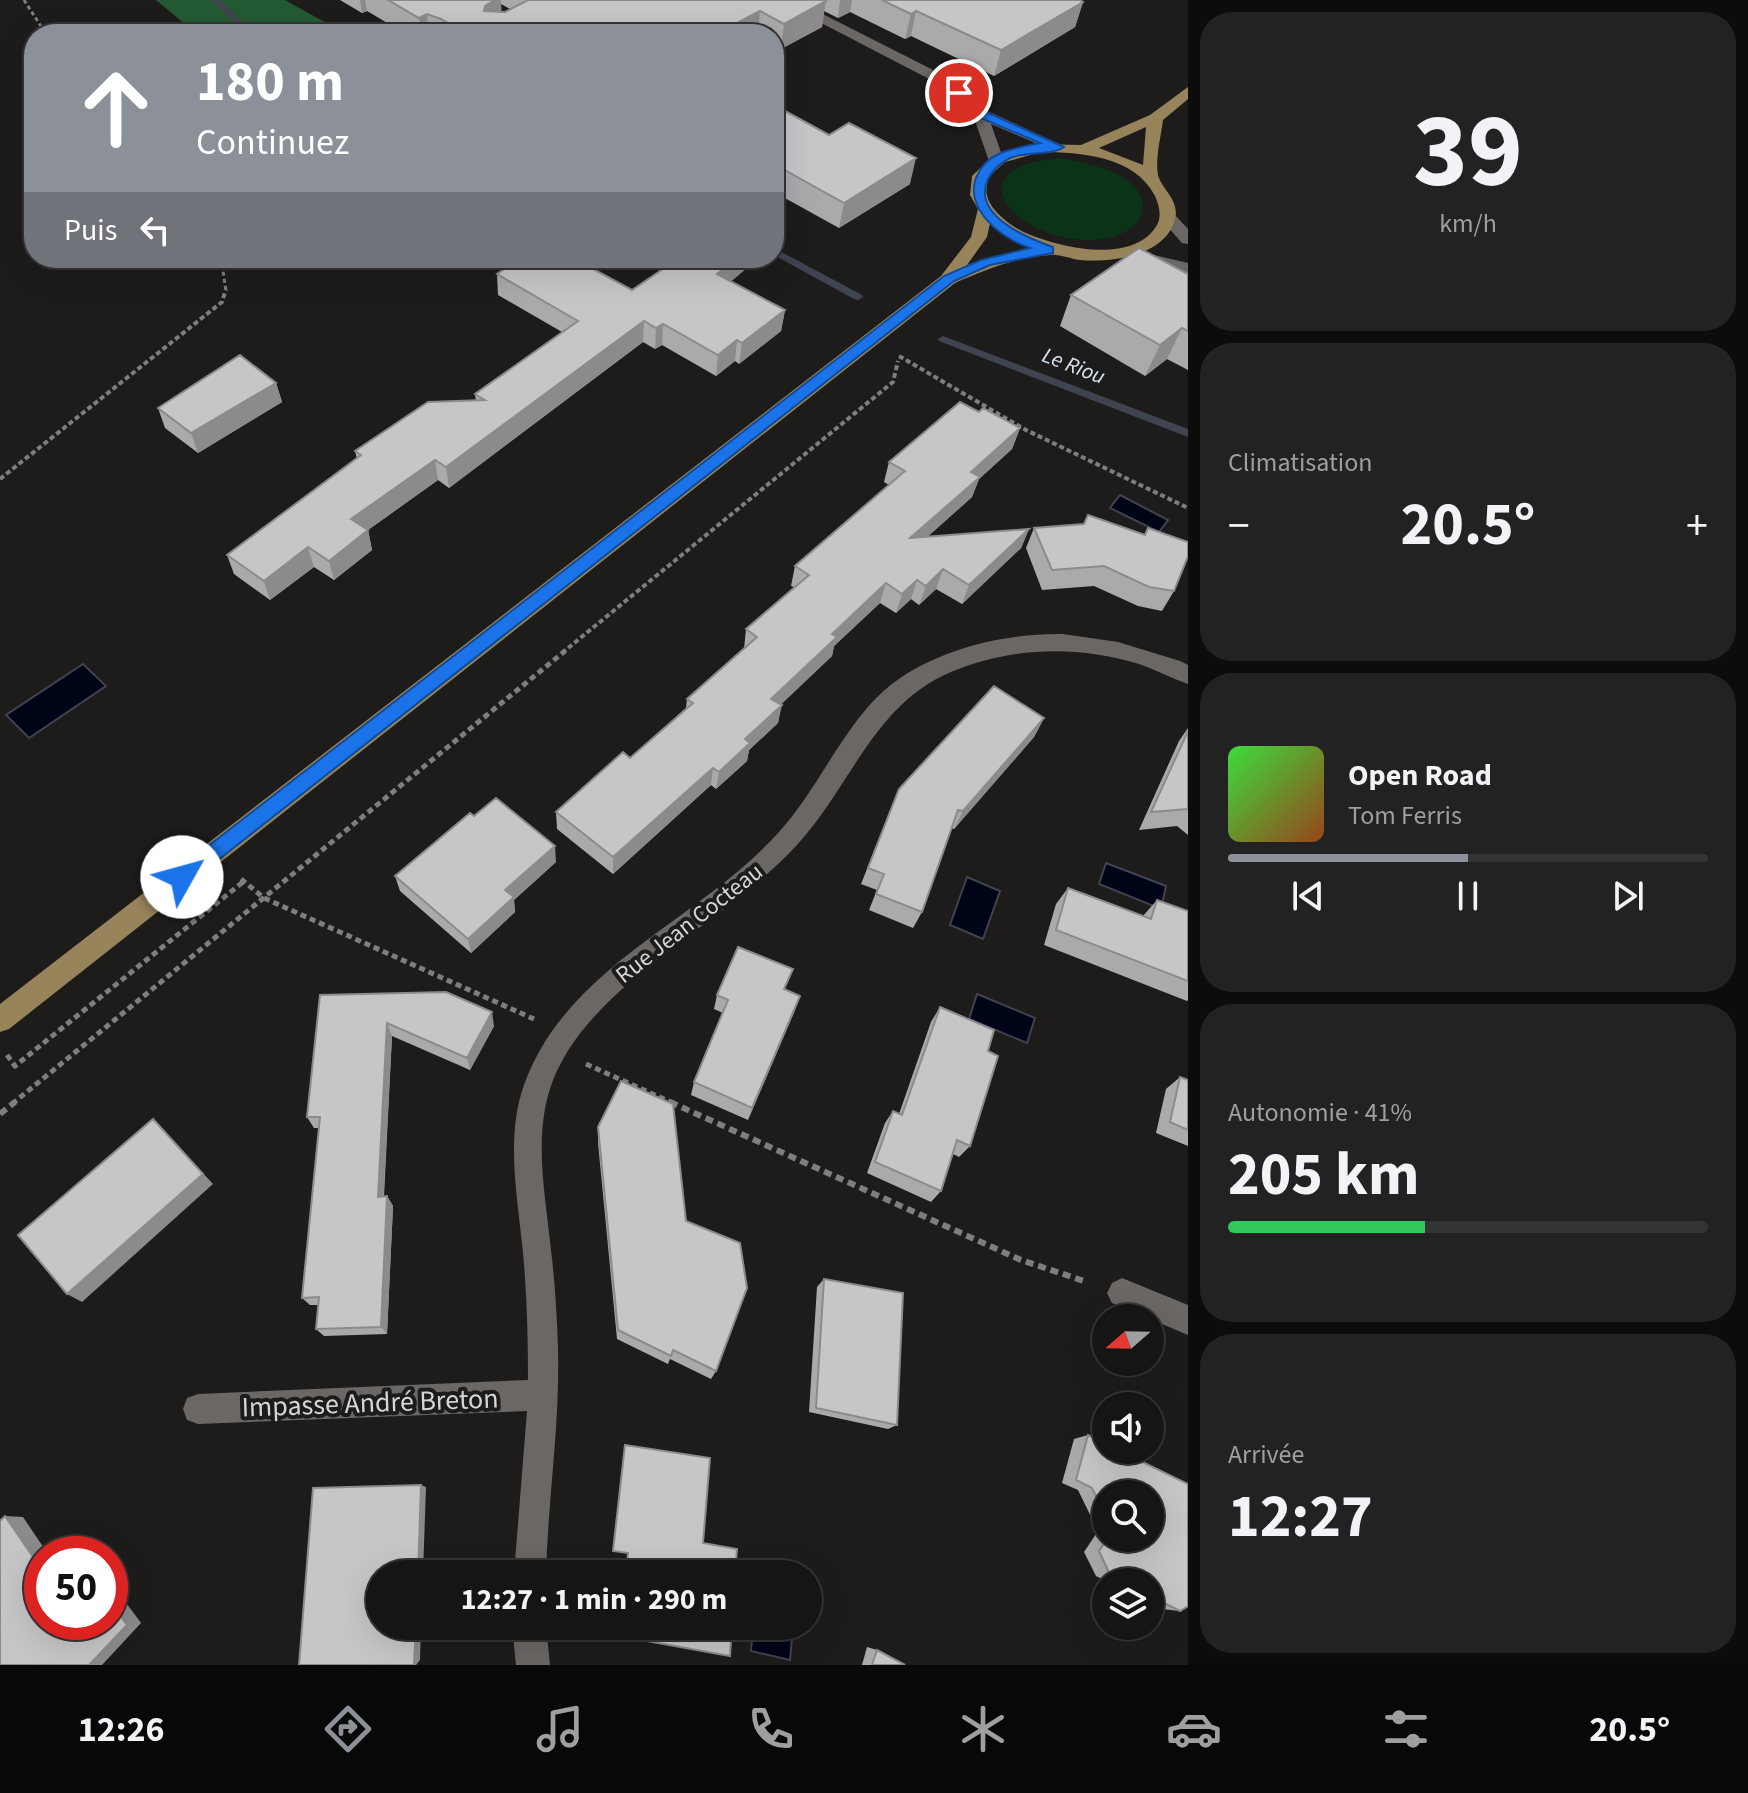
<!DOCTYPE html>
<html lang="fr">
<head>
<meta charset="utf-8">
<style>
	body { margin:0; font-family:"Source Sans 3",sans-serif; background:#232222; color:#f1f3f6; height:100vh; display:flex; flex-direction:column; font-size:30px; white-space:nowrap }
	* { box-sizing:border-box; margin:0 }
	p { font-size:26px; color:#9e9fa0 }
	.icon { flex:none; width:44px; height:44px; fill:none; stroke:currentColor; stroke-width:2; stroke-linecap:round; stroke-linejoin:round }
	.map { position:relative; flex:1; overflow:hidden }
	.panel { display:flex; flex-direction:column; gap:12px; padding:12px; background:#0c0c0b; width:560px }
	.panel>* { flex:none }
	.guide { position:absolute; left:24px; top:24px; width:760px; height:244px; border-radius:32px; box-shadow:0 8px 32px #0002,0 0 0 2px #353434; background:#8c9099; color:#fff; overflow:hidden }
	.needle { width:52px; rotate:250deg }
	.fabs { position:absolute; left:1092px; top:1304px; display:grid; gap:16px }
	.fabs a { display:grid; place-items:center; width:72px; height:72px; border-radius:50%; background:#161514; box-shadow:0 8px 32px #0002,0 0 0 2px #353434; font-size:40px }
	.speed { position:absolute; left:24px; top:1536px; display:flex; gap:16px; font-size:40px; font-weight:700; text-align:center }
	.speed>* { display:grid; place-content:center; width:104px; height:104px; border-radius:50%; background:#161514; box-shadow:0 8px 32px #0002,0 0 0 2px #353434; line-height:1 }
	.speed .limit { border:12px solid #d22; background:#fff; color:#111 }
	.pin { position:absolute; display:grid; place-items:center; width:68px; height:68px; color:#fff; margin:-34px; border:4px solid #fff; border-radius:50%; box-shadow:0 2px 8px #0007 }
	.me { position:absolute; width:88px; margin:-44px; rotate:52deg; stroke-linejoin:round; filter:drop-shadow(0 0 6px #0008) }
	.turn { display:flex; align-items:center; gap:28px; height:168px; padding:0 40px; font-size:36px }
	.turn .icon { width:104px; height:104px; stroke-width:2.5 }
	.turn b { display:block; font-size:56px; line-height:68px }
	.then { display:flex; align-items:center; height:76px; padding:0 40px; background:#0003; gap:16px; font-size:30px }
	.big { font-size:60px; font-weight:700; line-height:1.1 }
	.panel .card { flex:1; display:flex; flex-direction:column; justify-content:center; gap:12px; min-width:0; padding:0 28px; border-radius:32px; background:#232222 }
	.panel .dial { align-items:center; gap:0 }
	.dial b { font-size:104px; line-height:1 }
	.song { display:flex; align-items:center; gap:24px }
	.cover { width:96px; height:96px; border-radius:12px; background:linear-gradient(135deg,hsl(120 70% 55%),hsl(20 70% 35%)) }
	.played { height:8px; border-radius:4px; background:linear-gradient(90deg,#8c9099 50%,#353434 50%) }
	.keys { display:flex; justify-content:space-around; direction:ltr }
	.heat { display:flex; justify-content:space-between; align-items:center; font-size:44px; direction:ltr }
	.charge { height:12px; border-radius:6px; background:linear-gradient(90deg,#34c759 41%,#353434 0) }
	.trip { position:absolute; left:366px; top:1560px; width:456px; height:80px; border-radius:40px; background:#161514; box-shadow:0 8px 32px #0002,0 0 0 2px #353434; font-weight:700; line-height:80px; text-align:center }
	.tab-bar { display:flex; height:128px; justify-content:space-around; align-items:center; background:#090808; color:#9e9fa0 }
	.tab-bar .icon { width:56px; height:56px }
	.tab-bar .selected { color:#8c9099 }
	.tab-bar b { font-size:36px; color:#f1f3f6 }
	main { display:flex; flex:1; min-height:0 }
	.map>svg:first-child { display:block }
</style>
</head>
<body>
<main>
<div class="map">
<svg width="1188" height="1665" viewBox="0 0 1188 1665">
	<rect width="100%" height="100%" fill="#1e1c1b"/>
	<!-- green -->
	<path fill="#0b3318" d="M1062 158C1086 162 1155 177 1141 215 1137 226 1124 234 1113 237 1031 258 939 167 1062 158Z"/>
	<!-- forest -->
	<path fill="#235a33" d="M156 0H285L346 34H197Z"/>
	<!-- water -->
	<path fill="#000417" stroke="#404350" stroke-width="2" d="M1120 495 1168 520 1159 532 1110 508Z
		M83 664 106 686 29 738 6 715Z
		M1106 863 1166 886 1161 909 1099 884Z
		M967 877 1000 891 983 939 950 925Z
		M977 994 1035 1018 1027 1043 969 1019Z
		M753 1626H793L790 1660 751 1651Z"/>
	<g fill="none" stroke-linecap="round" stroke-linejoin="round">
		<!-- stream -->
		<path fill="#404350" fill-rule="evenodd" d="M211 0H220L256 34H247Z
			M774 248 862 295 863 297 858 300 854 299 774 255Z
			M943 336 1188 429V437L939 341 938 339Z"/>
		<!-- path-far3 -->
		<path stroke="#807e7d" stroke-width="3" stroke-dasharray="4 3" stroke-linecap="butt" d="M24 0 46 34
			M221 258 226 291"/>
		<!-- path-far2 -->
		<path stroke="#807e7d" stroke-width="4" stroke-dasharray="5 3" stroke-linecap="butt" d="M899 356 1026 430 1188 508
			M0 479 222 302 226 289
			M562 653 893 382 898 361"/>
		<!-- path-far1 -->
		<path stroke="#807e7d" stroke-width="5" stroke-dasharray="6 4" stroke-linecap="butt" d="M241 879 264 898 534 1019
			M7 1055 15 1066 243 882
			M586 1064 675 1104
			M12 1104 565 651"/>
		<!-- path -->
		<path stroke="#807e7d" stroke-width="6" stroke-dasharray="8 5" stroke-linecap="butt" d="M670 1102 1021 1260 1087 1282
			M0 1114 15 1102"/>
		<!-- minor -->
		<path fill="#6a6765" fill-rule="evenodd" d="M777 0H795L943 75 985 110 1066 147 1064 150H1052L991 124 1004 161 1002 164H990L973 115 933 81Z
			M1168 213 1174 214 1188 229V244L1182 243 1160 218Z
			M1137 251 1188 263V273L1131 260 1128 256Z
			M1063 634 1118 642 1180 661 1188 665V684C1171 678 1156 670 1139 664 1076 645 1011 647 951 672 879 702 854 776 808 832 737 921 582 982 549 1092 534 1143 546 1199 551 1250 555 1283 557 1316 558 1349 560 1425 548 1499 546 1574H514L527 1411 198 1424 187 1420 183 1409 187 1398 198 1394 528 1380C528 1338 527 1295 523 1253 518 1199 505 1138 524 1085 567 965 698 922 778 833 820 788 847 716 896 681 942 648 1008 633 1063 634Z
			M1122 1278 1188 1305V1335L1112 1303 1107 1293 1112 1283Z
			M512 1626H546L550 1665H516Z"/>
		<!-- major -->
		<path fill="#98845b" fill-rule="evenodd" d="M1188 87V99L1163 120C1161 136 1155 159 1158 175 1162 190 1180 200 1175 219 1166 256 1111 263 1080 260 1070 259 1060 254 1050 255 1017 257 985 270 955 283L9 1029 0 1032V1004L941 276 971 237 978 209 970 195 972 176 994 155 1034 144 1081 145 1150 115ZM1146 127 1143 165 1099 148ZM1041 152C1080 152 1135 156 1155 196 1159 205 1162 216 1157 225 1133 266 1058 247 1026 233 1012 227 990 211 987 195 985 191 988 182 988 177L1005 162ZM990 223 1009 238 1031 247 967 265 987 237Z"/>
	</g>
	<!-- wall -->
	<path fill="#aba9ac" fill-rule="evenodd" d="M340 0H1081L1083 2 1075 27 994 76 911 36 905 39 850 12 838 18 824 11 822 27 781 49 774 45V34H406L367 11 362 13ZM501 4 510 9 505 12H501Z
		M774 105 910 184 839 228 774 192Z
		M497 274 632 290 731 281 785 310 781 331 739 364 735 361 716 376 662 345 655 349 643 342 449 488 438 480 368 530 372 550 334 580 314 567 270 600 234 574 227 555 357 459 355 451 476 401 475 394 562 332 498 295Z
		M1188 274V370L1167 359 1145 376 1060 326 1071 295Z
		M276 383 282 402 198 453 165 428 158 408Z
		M979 412 1020 428 1012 449 979 479 972 497 927 537 1029 529 1021 548 962 604 936 589 919 605 911 599 896 613 880 603 834 646 832 656 781 704 778 723 749 750 747 761 716 789 711 785 613 874 557 829 556 812 630 758 686 708 687 699 744 649 746 629 794 587 791 586 795 566 889 485 884 482 889 462Z
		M1034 528 1174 591 1162 611 1138 606 1094 586 1042 590 1026 548Z
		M1044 718 1034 737 954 829 951 828 922 912 913 928 869 910 877 890 861 884 899 789Z
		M1188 728V835L1177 826 1139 830 1179 741Z
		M474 816 556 862 514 900 515 912 471 953 400 891 395 876Z
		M1068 888 1143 916 1157 900 1188 911V1000L1187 1001 1044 945 1056 904Z
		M785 989 795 1010 748 1120 691 1095 694 1082 723 1013 714 1009 717 995Z
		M320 995 494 1026 470 1070 392 1036 384 1196H387L393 1206 387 1334 324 1336 316 1329 318 1305H310L302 1298 319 1128H314L307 1117Z
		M940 1007 988 1051 970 1146 959 1157 953 1154 941 1191 931 1202 867 1173 885 1123 893 1111 899 1114 931 1022Z
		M1180 1077 1188 1080V1146L1156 1133 1166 1089Z
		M598 1127 686 1221 716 1371 711 1379 670 1359 668 1364 617 1339 598 1143Z
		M824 1279 897 1425 888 1429 809 1412 817 1287Z
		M1088 1435 1106 1444V1450H1118L1188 1484V1606L1180 1611 1162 1609 1150 1603V1582H1108L1096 1576 1084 1552 1098 1531 1078 1490 1062 1483 1074 1439ZM1106 1494H1150V1538H1106Z
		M867 1647 877 1650 905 1665H862Z"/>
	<!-- shaded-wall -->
	<path fill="#8b8a8c" d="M360 0H365L367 11 362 13Z
		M495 0H501L502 22 484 11 485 6Z
		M840 0H852L850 12 838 18Z
		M826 1 822 27 781 49 784 24Z
		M1083 2 1075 27 994 76 1001 50Z
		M760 11 758 34H716Z
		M916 11 911 36 905 39 911 14Z
		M427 14 429 34H421L419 18Z
		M916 158 910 184 839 228 844 203Z
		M736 258H759L715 295 717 274Z
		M785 310 781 331 739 364 742 343Z
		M644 321 643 342 449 488 446 467Z
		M663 324 662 345 655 349 656 328Z
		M1182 328 1167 359 1145 376 1160 345Z
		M737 340 735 361 716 376 718 355Z
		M276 383 282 402 198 453 191 433Z
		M1020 428 1012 449 979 479 972 497 904 558 910 538 971 472Z
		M435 460 438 480 368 530 372 550 334 580 329 561 351 519Z
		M1029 529 1021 548 962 604 969 585Z
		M308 547 314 567 270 600 264 581Z
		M943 569 936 589 919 605 926 586Z
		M917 580 911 599 896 613 902 594Z
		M886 583 880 603 834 646 832 656 768 717 771 699 832 634Z
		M782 705 778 723 749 750 747 761 716 789 719 772 745 739Z
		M1044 718 1034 737 954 829 963 811Z
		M713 768 711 785 613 874V857Z
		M555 846 556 862 514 900 515 912 471 953 468 939 505 890Z
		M800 996 795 1010 748 1120 752 1108Z
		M492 1012 494 1026 470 1070 467 1058Z
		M387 1023 392 1036 383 1206 378 1197Z
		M153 1119 213 1184 82 1302 67 1294Z
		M387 1196 393 1206 387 1334 381 1327Z
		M421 1485 426 1487 423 1574H418Z
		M5 1516 23 1517 48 1554H42V1570Z
		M110 1581 141 1623 102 1665H89L110 1602Z
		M416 1626H421L420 1660 416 1665H413Z"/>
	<!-- building -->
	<path fill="#c7c5c8" stroke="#8b8a8c" stroke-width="2" d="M388 0H495L485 6 484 11 505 12 528 0H823L826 1 784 24 760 11 716 34H467L441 19 427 14 419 18Z
		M882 0H1080L1083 2 1001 50 916 11 911 14Z
		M774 105 829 135 849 123 916 158 844 203 774 164Z
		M1139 248 1188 274V331L1182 328 1160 345 1071 295Z
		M521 258H573L632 290 679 258H736L717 274 785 310 742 343 737 340 718 355 663 324 656 328 644 321 446 467 435 460 351 519 368 530 329 561 308 547 264 581 227 555 361 455 355 451 428 402 485 400 475 394 578 321 497 274Z
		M240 355 276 383 191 433 158 408Z
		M960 402 979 412 983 408 1020 428 971 472 980 477 910 538 1029 529 969 585 943 569 926 586 917 580 902 594 886 583 832 634 837 637 771 699 782 705 745 739 750 743 719 772 713 768 613 857 556 812 623 752 630 758 693 703 687 699 757 637 746 629 809 575 795 566 905 471 889 462Z
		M1088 515 1145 535 1148 528 1188 542V556L1174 591 1149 587 1104 566 1052 570 1034 528 1084 524Z
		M994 686 1044 718 963 811 958 810 922 912 876 894 884 874 868 868 899 789Z
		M1188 731V809L1151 812Z
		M496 798 555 846 505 890 514 897 468 939 395 876 470 813 474 816Z
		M1068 888 1151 919 1157 900 1188 911V981L1056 930Z
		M738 947 793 969 784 989 800 996 752 1108 694 1082 728 1000 717 995Z
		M446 992 492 1012 467 1058 387 1023 378 1197 387 1196 381 1327 316 1329 319 1297 302 1298 320 1117H307L320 995Z
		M940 1007 994 1030 988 1051 998 1056 970 1146 957 1140 941 1191 875 1162 893 1111 902 1115Z
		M1180 1077 1188 1080V1130L1170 1122Z
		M621 1081 673 1104 686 1221 740 1243 747 1288 716 1371 673 1350 671 1356 618 1330 598 1127Z
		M153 1119 203 1174 67 1294 18 1235Z
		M824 1279 903 1293 897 1425 816 1408Z
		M1088 1435 1106 1444V1450H1118L1188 1484V1606L1180 1611 1150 1596V1582H1122L1111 1577 1099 1551 1108 1538H1150V1494H1106V1516L1092 1488 1076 1480Z
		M625 1445 710 1458 703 1543 737 1549 735 1574H626L628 1553 613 1551Z
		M421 1485 418 1574H380V1626H416L414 1664 413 1665H299L313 1488Z
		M5 1516 42 1570V1622H110V1602L127 1625 89 1665H0V1521Z
		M620 1626H732L730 1656 619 1636Z
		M877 1650 905 1665H872Z"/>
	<!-- route -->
	<path fill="#1a73e8" stroke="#114b97" stroke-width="2" d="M955 90H963L984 111 1064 147C1051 156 1026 151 1010 158 1000 163 993 169 988 179 971 215 1027 238 1053 247V253L990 265 954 281 189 883H176L173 877 176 871 944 276 981 260 1030 248C997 237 955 201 983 166 995 150 1022 147 1040 143L976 116 955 95Z"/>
	<g text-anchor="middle" stroke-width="8" stroke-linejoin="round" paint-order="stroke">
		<!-- far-water labels -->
		<g font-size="22" font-style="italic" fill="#d6e3f1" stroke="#1e1c1b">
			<text transform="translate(1074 365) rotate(21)" y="8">Le Riou</text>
		</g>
		<!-- street labels -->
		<g font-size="24" fill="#d7d6d5" stroke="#1e1c1b">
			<text transform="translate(689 923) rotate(-38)" y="8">Rue Jean Cocteau</text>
		</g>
		<!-- near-street labels -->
		<g font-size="28" fill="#d7d6d5" stroke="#1e1c1b">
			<text transform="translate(370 1402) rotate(-2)" y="10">Impasse André Breton</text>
		</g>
	</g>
</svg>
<div class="fabs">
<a><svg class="needle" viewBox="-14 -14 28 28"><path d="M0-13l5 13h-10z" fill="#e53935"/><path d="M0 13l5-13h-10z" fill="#9e9fa0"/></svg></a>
<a><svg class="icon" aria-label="sound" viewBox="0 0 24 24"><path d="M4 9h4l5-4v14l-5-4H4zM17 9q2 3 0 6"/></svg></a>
<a><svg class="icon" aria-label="search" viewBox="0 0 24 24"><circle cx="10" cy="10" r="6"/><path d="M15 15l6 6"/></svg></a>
<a><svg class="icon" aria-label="layers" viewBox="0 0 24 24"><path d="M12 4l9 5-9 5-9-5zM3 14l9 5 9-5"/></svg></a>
</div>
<div class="speed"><div class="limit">50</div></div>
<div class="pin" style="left:959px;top:93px;background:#d93025"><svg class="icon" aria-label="arrive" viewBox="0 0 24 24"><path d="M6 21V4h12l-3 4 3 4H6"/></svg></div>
<svg class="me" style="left:182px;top:877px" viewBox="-20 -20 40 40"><circle r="19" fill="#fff"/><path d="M0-13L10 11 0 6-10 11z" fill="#1a73e8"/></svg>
<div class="trip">12:27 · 1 min · 290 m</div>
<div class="guide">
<div class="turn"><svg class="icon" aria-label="ahead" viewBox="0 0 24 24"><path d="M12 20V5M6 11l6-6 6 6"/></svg><div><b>180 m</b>Continuez</div></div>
<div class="then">Puis<svg class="icon" aria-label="left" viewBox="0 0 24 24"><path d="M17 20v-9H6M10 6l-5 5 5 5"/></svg></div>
</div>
</div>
<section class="panel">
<div class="card dial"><b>39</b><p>km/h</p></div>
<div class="card"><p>Climatisation</p>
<div class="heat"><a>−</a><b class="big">20.5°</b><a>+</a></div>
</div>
<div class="card">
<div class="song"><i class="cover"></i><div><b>Open Road</b><p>Tom Ferris</p></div></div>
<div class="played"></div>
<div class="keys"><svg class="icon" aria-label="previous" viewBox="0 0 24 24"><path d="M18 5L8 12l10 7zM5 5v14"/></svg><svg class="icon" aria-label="pause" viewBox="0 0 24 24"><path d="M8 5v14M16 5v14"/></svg><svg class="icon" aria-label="next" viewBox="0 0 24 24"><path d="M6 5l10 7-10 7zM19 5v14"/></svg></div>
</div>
<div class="card"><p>Autonomie · 41%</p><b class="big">205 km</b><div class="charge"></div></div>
<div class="card"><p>Arrivée</p><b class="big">12:27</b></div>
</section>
</main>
<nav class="tab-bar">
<b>12:26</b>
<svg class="icon selected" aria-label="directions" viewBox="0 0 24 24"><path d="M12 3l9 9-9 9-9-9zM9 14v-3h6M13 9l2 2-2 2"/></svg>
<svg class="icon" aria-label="music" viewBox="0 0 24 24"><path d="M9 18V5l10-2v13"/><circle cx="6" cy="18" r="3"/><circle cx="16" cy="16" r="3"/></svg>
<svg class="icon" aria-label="phone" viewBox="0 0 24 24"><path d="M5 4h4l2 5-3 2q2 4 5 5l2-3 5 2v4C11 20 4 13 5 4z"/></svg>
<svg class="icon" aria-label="climate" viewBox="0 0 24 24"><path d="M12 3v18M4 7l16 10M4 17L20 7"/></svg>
<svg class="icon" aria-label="car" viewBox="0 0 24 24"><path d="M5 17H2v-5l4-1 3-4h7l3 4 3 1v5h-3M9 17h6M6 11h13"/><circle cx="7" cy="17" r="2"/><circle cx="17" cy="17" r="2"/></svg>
<svg class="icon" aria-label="filters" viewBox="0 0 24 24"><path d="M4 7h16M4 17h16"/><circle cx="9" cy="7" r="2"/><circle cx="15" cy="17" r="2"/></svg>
<b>20.5°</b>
</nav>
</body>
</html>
